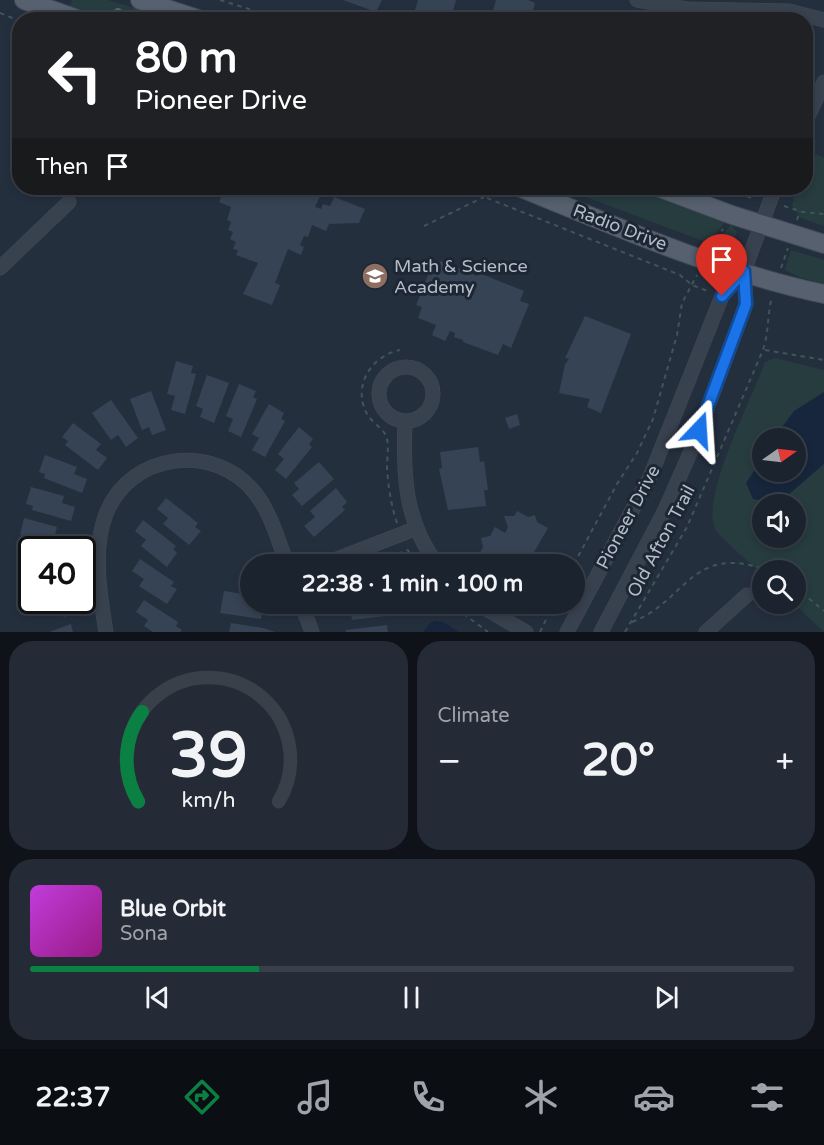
<!DOCTYPE html>
<html lang="en">
<head>
<meta charset="utf-8">
<style>
	body { margin:0; font-family:"Varela Round",sans-serif; background:#242b36; color:#f1f3f6; height:100vh; display:flex; flex-direction:column; font-size:22px; white-space:nowrap }
	* { box-sizing:border-box; margin:0 }
	p { font-size:20px; color:#a0a4aa }
	.icon { flex:none; width:33px; height:33px; fill:none; stroke:currentColor; stroke-width:2; stroke-linecap:round; stroke-linejoin:round }
	.map { position:relative; height:632px; overflow:hidden }
	.side { display:flex; flex-direction:column; gap:9px; padding:9px; background:#0f1319; flex:1 }
	.side>* { flex:none }
	.banner { position:absolute; left:12px; top:12px; width:801px; height:183px; border-radius:24px; box-shadow:0 3px 9px #0003,0 0 0 2px #39404a; background:#202124; color:#fff; overflow:hidden }
	.needle { width:39px; rotate:76deg }
	.buttons { position:absolute; left:752px; top:428px; display:grid; gap:12px }
	.buttons a { display:grid; place-items:center; width:54px; height:54px; border-radius:50%; background:#1b232e; box-shadow:0 3px 9px #0003,0 0 0 2px #39404a; font-size:30px }
	.speed { position:absolute; left:18px; top:536px; display:flex; gap:12px; font-size:30px; font-weight:700; text-align:center }
	.speed>* { display:grid; place-content:center; width:78px; height:78px; border-radius:50%; background:#1b232e; box-shadow:0 3px 9px #0003,0 0 0 2px #39404a; line-height:1 }
	.speed .limit { border:3px solid #111; border-radius:9px; background:#fff; color:#111 }
	.pin { position:absolute; display:grid; place-items:center; width:51px; height:51px; color:#fff; margin:-62px -26px; border-radius:50% 50% 50% 0; rotate:-45deg; box-shadow:0 0 6px #0007 }
	.pin .icon { rotate:45deg }
	.me { position:absolute; width:66px; margin:-33px; rotate:20deg; stroke-linejoin:round; filter:drop-shadow(0 0 4px #0008) }
	.turn { display:flex; align-items:center; gap:21px; height:126px; padding:0 24px; font-size:27px }
	.turn .icon { width:78px; height:78px; stroke-width:2.5 }
	.turn b { display:block; font-size:42px; line-height:51px }
	.then { display:flex; align-items:center; height:57px; padding:0 24px; background:#0003; gap:12px; font-size:22px }
	.big { font-size:45px; font-weight:700; line-height:1.1 }
	.side .widget { flex:1; display:flex; flex-direction:column; justify-content:center; gap:9px; min-width:0; padding:0 21px; border-radius:24px; background:#242b36 }
	.side .dial { align-items:center; gap:0 }
	.dial svg { height:156px; overflow:visible; fill:none; stroke:#39404a; stroke-width:7; stroke-linecap:round; text-anchor:middle }
	.dial text { fill:#f1f3f6; stroke:none }
	.song { display:flex; align-items:center; gap:18px }
	.cover { width:72px; height:72px; border-radius:9px; background:linear-gradient(135deg,hsl(290 70% 55%),hsl(310 70% 35%)) }
	.played { height:6px; border-radius:3px; background:linear-gradient(90deg,#0b8043 30%,#39404a 30%) }
	.keys { display:flex; justify-content:space-around; direction:ltr }
	.heat { display:flex; justify-content:space-between; align-items:center; font-size:33px; direction:ltr }
	.side .tiles { flex:1; display:grid; gap:9px; grid-template-columns:1fr 1fr }
	.widget:last-child { grid-column:span 2 }
	.trip { position:absolute; left:240px; top:554px; width:345px; height:60px; border-radius:30px; background:#1b232e; box-shadow:0 3px 9px #0003,0 0 0 2px #39404a; font-weight:700; line-height:60px; text-align:center }
	.tab-bar { display:flex; height:96px; justify-content:space-around; align-items:center; background:#0b0e12; color:#a0a4aa }
	.tab-bar .icon { width:42px; height:42px }
	.tab-bar .current { color:#0b8043 }
	.tab-bar b { font-size:27px; color:#f1f3f6 }
	.map>svg:first-child { display:block }
</style>
</head>
<body>
<div class="map">
<svg width="824" height="632" viewBox="0 0 824 632">
	<rect width="100%" height="100%" fill="#242f3e"/>
	<!-- green -->
	<path fill="#263c3f" fill-rule="evenodd" d="M72 0H108L171 19H108L70 6Z
		M809 151 824 158V226L801 218 792 206 796 188H806V160Z
		M562 188H634L725 222 708 243Z
		M731 225 737 232 735 237 715 243Z
		M791 250 824 260V284L799 277 785 270Z
		M775 358 824 370V632L793 603H795V570H762V574C753 565 719 537 715 529 700 497 753 397 765 362ZM762 438H795V471H762ZM762 504H795V537H762Z"/>
	<!-- water -->
	<path fill="#17263c" d="M824 392V464L781 501 774 503 753 499 746 483 762 459V471H795V438H774L794 411Z
		M435 621 443 622 459 632H423L430 623Z"/>
	<!-- building -->
	<path fill="#364354" d="M343 0H382L376 12Z
		M418 0H456L451 20H412Z
		M496 0H528L535 3 531 17 490 20Z
		M225 188H306L321 194 315 207 321 209 323 204 330 206 334 197 365 209 359 223 329 224 326 231 312 225 308 237 304 236 300 245 304 247 301 255 288 249 275 283 280 285 272 305 243 294 258 263 236 255 238 250 233 249 236 242 230 239 233 232 228 230 231 222 227 220 231 207 219 202Z
		M440 261 461 269 463 262 473 266 470 273 477 276 479 273 524 291 520 301 529 304 511 348 503 344 498 355 463 342V340L454 337 455 333 450 331 445 341 432 335 436 325 418 318 422 307 416 305 430 270 436 272Z
		M585 316 631 334 601 413 587 407 590 399 559 393 565 364 569 359 565 358Z
		M176 361 193 366 191 373 196 374 185 414 171 410 175 396 167 394Z
		M207 375 229 383 214 423 200 417 203 409 196 406Z
		M239 384 256 391 253 397 257 399 241 437 228 431 233 419 226 416Z
		M151 391 166 430 152 435 149 427 142 430 130 399Z
		M111 400 138 438 126 447 118 435 111 440 92 413Z
		M269 404 284 413 281 419 285 421 265 457 252 450 259 438 252 434Z
		M517 414 520 425 509 429 505 418Z
		M73 423 101 444 96 450 107 458 98 470 65 445 68 441 62 437Z
		M299 427 313 439 309 444 312 447 286 479 275 470 284 459 278 454Z
		M478 447 480 462 484 461 488 490H484L486 506 448 510 439 469 442 468 440 452Z
		M45 455 77 467 74 474 87 479 82 493 44 478 45 474 39 472Z
		M319 462 334 479 302 506 292 495 299 489 294 483Z
		M31 487 64 496 62 503 75 507 71 521 32 510 33 506 26 504Z
		M336 488 347 502 342 507 345 510 314 537 304 526 315 517 310 511Z
		M166 498 198 523 195 527 201 531 189 545 163 524 168 518 157 509Z
		M517 511 528 517 535 515 537 522 548 528 527 564H490L489 561 479 555 483 547 481 538 490 536 495 527 505 533 508 527 504 516H514Z
		M24 518 57 527 55 535 69 538 66 549H52L25 542 26 537 20 535Z
		M143 520 176 546 173 549 177 553 167 567 141 546 146 540 135 531Z
		M24 550 32 552V576L25 574 26 569 19 568Z
		M140 559 174 582 171 586 177 589 167 604 139 586 144 579 132 571Z
		M26 583 32 584V600L70 603 66 617 26 606 28 602 21 600Z
		M224 591 250 595V603L263 605 261 619 220 613Z
		M144 600 178 622 176 626 182 630 180 632H153L144 626 148 620 136 612Z
		M337 603H385L386 616 352 620 351 612 338 614Z
		M231 623 263 628 275 632H229Z
		M71 624 73 632H49Z
		M387 625 388 632H346V630Z"/>
	<g fill="none" stroke-linecap="round" stroke-linejoin="round">
		<defs>
			<path id="minor" d="M637 0 687 9 789 11 824 20
				M806 121 824 82
				M0 268 69 202
				M379 394a27 27 0 1 1 54 0a27 27 0 1 1-54 0Z
				M405 421C403 472 404 521 437 564
				M324 564 417 528
				M301 603 312 632
				M476 603 526 632
				M106 632C100 595 92 550 106 514 130 452 215 442 255 493 271 513 278 540 287 564
				M567 632 650 477 722 296 744 271 775 188
				M601 632 665 510 694 444 746 304 744 271
				M706 632 747 595"/>
			<path id="major" d="M24 0 80 20
				M140 0 201 20
				M521 188C619 228 720 272 824 294
				M660 188 732 215 824 244"/>
		</defs>
		<!-- minor casing -->
		<use href="#minor" stroke="#414a57" stroke-width="15"/>
		<!-- major casing -->
		<use href="#major" stroke="#414a57" stroke-width="20"/>
		<!-- path -->
		<path stroke="#3f5557" stroke-width="2" stroke-dasharray="4.5 4.5" stroke-linecap="butt" d="M220 0 284 20
			M0 13 20 21
			M462 188 680 275 692 285 710 292
			M721 188 755 199
			M784 206 803 212 824 214
			M797 220 800 211
			M424 226 484 197
			M710 245 723 229
			M781 268 788 248
			M765 350 824 360
			M397 523C391 505 388 486 387 467 387 458 389 448 387 439 386 430 372 423 367 414 352 386 371 356 400 350
			M373 564 408 550 416 564
			M574 564 617 484 637 453 653 419 677 335 682 303 697 275
			M795 587 824 611
			M449 603 488 632
			M632 622C687 601 691 543 767 570
			M540 632 554 603
			M625 632 687 527 763 350C769 332 767 315 772 297"/>
		<!-- minor -->
		<use href="#minor" stroke="#38414e" stroke-width="14"/>
		<!-- major -->
		<use href="#major" stroke="#56606e" stroke-width="18"/>
	</g>
	<!-- trees -->
	<circle fill="#4b6a5d" cx="118" cy="13" r="5"/>
	<g fill="none" stroke-linecap="round" stroke-linejoin="round">
		<defs>
			<path id="route" d="M699 430 746 304 744 271 722 296"/>
		</defs>
		<!-- route casing -->
		<use href="#route" stroke="#114b97" stroke-width="15"/>
		<!-- route -->
		<use href="#route" stroke="#1a73e8" stroke-width="10"/>
	</g>
	<!-- icons -->
	<defs>
		<symbol id="school-disc" viewBox="-11 -11 22 22"><circle r="9.5" fill="#8d6e63" stroke="#1d2633"/><path d="M0-5L7-2L0 1L-7-2ZM-4 1L0 2.5L4 1V4Q0 6-4 4Z" fill="#fff"/></symbol>
	</defs>
	<g fill-rule="evenodd">
		<use href="#school-disc" x="360" y="261" width="30" height="30"/>
	</g>
	<g text-anchor="middle" stroke-width="6" stroke-linejoin="round" paint-order="stroke">
		<!-- street labels -->
		<g font-size="18" fill="#b4bcc9" stroke="#1d2633">
			<text transform="translate(620 227) rotate(21)" y="6">Radio Drive</text>
			<text transform="translate(628 517) rotate(-62)" y="6">Pioneer Drive</text>
			<text transform="translate(661 541) rotate(-62)" y="6">Old Afton Trail</text>
		</g>
		<!-- poi labels -->
		<g font-size="18" fill="#b4bcc9" stroke="#1d2633" text-anchor="start">
			<text x="394" y="272">Math &amp; Science<tspan x="394" dy="21">Academy</tspan></text>
		</g>
	</g>
</svg>
<div class="buttons">
<a><svg class="needle" viewBox="-14 -14 28 28"><path d="M0-13l5 13h-10z" fill="#e53935"/><path d="M0 13l5-13h-10z" fill="#a0a4aa"/></svg></a>
<a><svg class="icon" aria-label="sound" viewBox="0 0 24 24"><path d="M4 9h4l5-4v14l-5-4H4zM17 9q2 3 0 6"/></svg></a>
<a><svg class="icon" aria-label="search" viewBox="0 0 24 24"><circle cx="10" cy="10" r="6"/><path d="M15 15l6 6"/></svg></a>
</div>
<div class="speed"><div class="limit">40</div></div>
<div class="pin" style="left:722px;top:296px;background:#d93025"><svg class="icon" aria-label="arrive" viewBox="0 0 24 24"><path d="M6 21V4h12l-3 4 3 4H6"/></svg></div>
<svg class="me" style="left:699px;top:430px" viewBox="-20 -20 40 40"><path d="M0-17L14 15 0 8-14 15z" fill="#1a73e8" stroke="#fff" stroke-width="4"/></svg>
<div class="trip">22:38 · 1 min · 100 m</div>
<div class="banner">
<div class="turn"><svg class="icon" aria-label="left" viewBox="0 0 24 24"><path d="M17 20v-9H6M10 6l-5 5 5 5"/></svg><div><b>80 m</b>Pioneer Drive</div></div>
<div class="then">Then<svg class="icon" aria-label="arrive" viewBox="0 0 24 24"><path d="M6 21V4h12l-3 4 3 4H6"/></svg></div>
</div>
</div>
<section class="side">
<div class="tiles">
<div class="widget dial"><svg viewBox="0 0 100 80">
<path d="M14 69A42 42 0 1 1 86 69"/>
<path d="M14 69A42 42 0 0 1 16 23" stroke="#0b8043"/>
<text x="50" y="56" font-size="32" font-weight="700">39</text>
<text x="50" y="72" font-size="11">km/h</text>
</svg></div>
<div class="widget"><p>Climate</p>
<div class="heat"><a>−</a><b class="big">20°</b><a>+</a></div>
</div>
<div class="widget">
<div class="song"><i class="cover"></i><div><b>Blue Orbit</b><p>Sona</p></div></div>
<div class="played"></div>
<div class="keys"><svg class="icon" aria-label="previous" viewBox="0 0 24 24"><path d="M18 5L8 12l10 7zM5 5v14"/></svg><svg class="icon" aria-label="pause" viewBox="0 0 24 24"><path d="M8 5v14M16 5v14"/></svg><svg class="icon" aria-label="next" viewBox="0 0 24 24"><path d="M6 5l10 7-10 7zM19 5v14"/></svg></div>
</div>
</div>
</section>
<nav class="tab-bar">
<b>22:37</b>
<svg class="icon current" aria-label="directions" viewBox="0 0 24 24"><path d="M12 3l9 9-9 9-9-9zM9 14v-3h6M13 9l2 2-2 2"/></svg>
<svg class="icon" aria-label="music" viewBox="0 0 24 24"><path d="M9 18V5l10-2v13"/><circle cx="6" cy="18" r="3"/><circle cx="16" cy="16" r="3"/></svg>
<svg class="icon" aria-label="phone" viewBox="0 0 24 24"><path d="M5 4h4l2 5-3 2q2 4 5 5l2-3 5 2v4C11 20 4 13 5 4z"/></svg>
<svg class="icon" aria-label="climate" viewBox="0 0 24 24"><path d="M12 3v18M4 7l16 10M4 17L20 7"/></svg>
<svg class="icon" aria-label="car" viewBox="0 0 24 24"><path d="M5 17H2v-5l4-1 3-4h7l3 4 3 1v5h-3M9 17h6M6 11h13"/><circle cx="7" cy="17" r="2"/><circle cx="17" cy="17" r="2"/></svg>
<svg class="icon" aria-label="filters" viewBox="0 0 24 24"><path d="M4 7h16M4 17h16"/><circle cx="9" cy="7" r="2"/><circle cx="15" cy="17" r="2"/></svg>
</nav>
</body>
</html>
